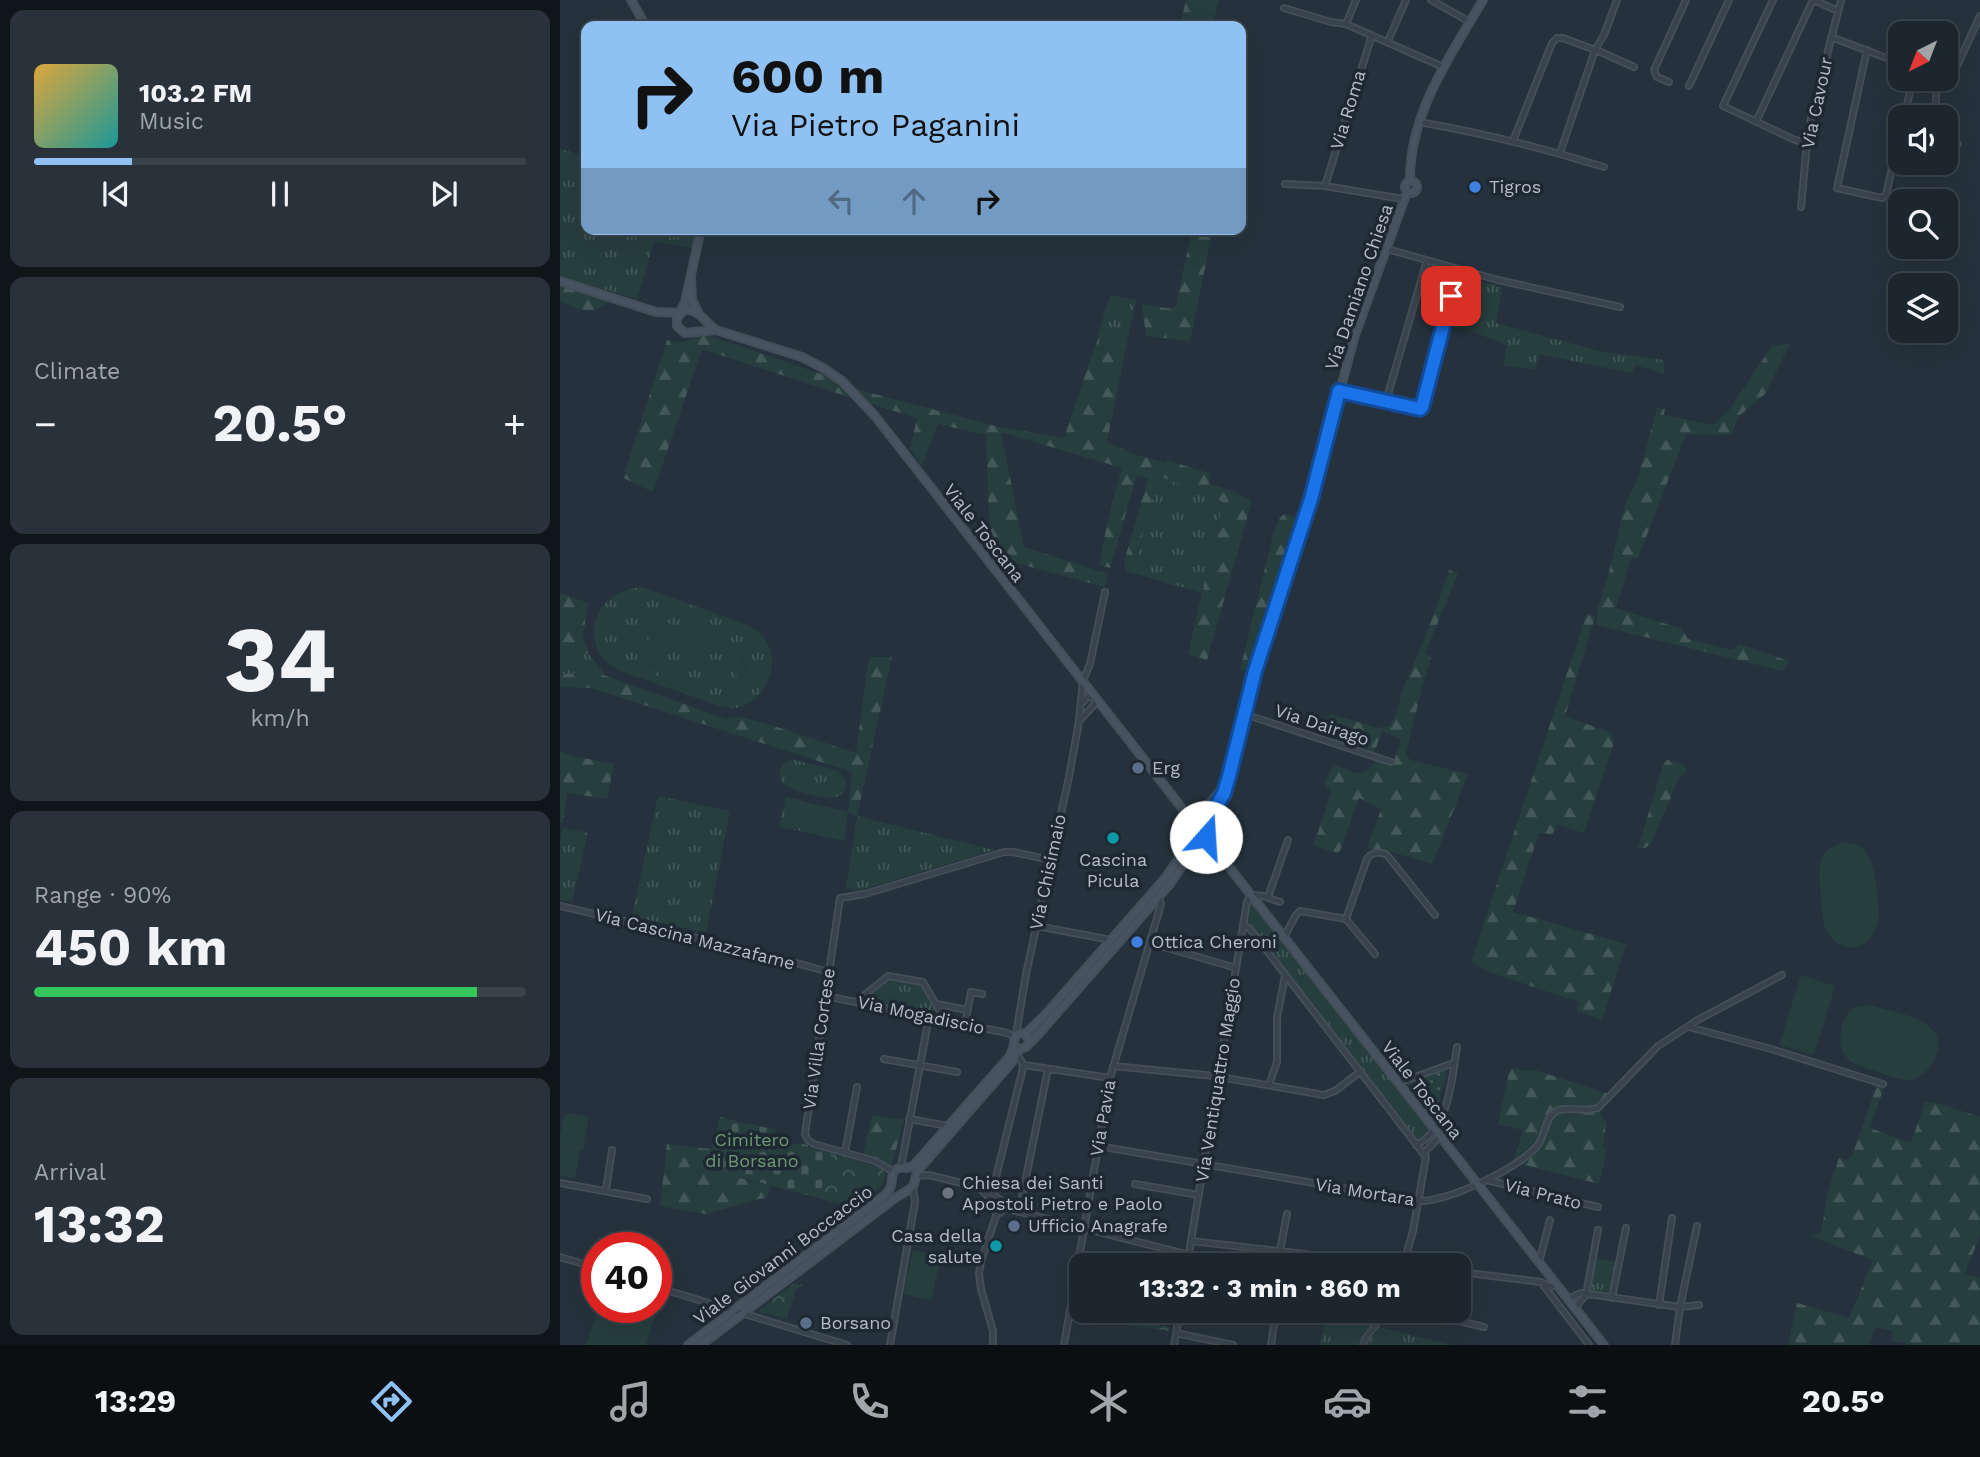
<!DOCTYPE html>
<html lang="en">
<head>
<meta charset="utf-8">
<style>
	body { margin:0; font-family:"Work Sans",sans-serif; background:#29323a; color:#f1f3f6; height:100vh; display:flex; flex-direction:column; font-size:26px; white-space:nowrap }
	* { box-sizing:border-box; margin:0 }
	p { font-size:23px; color:#a0a5aa }
	.icon { flex:none; width:38px; height:38px; fill:none; stroke:currentColor; stroke-width:2; stroke-linecap:round; stroke-linejoin:round }
	.map { position:relative; flex:1; overflow:hidden }
	.side { display:flex; flex-direction:column; gap:10px; padding:10px; background:#0f1519; width:560px }
	.side>* { flex:none }
	.hud { position:absolute; left:21px; top:21px; width:665px; height:214px; border-radius:14px; box-shadow:0 7px 28px #0002,0 0 0 2px #3a434a; background:#8fc1f3; color:#111; overflow:hidden }
	.needle { width:46px; rotate:222deg }
	.buttons { position:absolute; left:1328px; top:21px; display:grid; gap:14px }
	.buttons a { display:grid; place-items:center; width:70px; height:70px; border-radius:14px; background:#1c262e; box-shadow:0 7px 28px #0002,0 0 0 2px #3a434a; font-size:35px }
	.speed { position:absolute; left:21px; top:1232px; display:flex; gap:14px; font-size:35px; font-weight:700; text-align:center }
	.speed>* { display:grid; place-content:center; width:91px; height:91px; border-radius:50%; background:#1c262e; box-shadow:0 7px 28px #0002,0 0 0 2px #3a434a; line-height:1 }
	.speed .limit { border:10px solid #d22; background:#fff; color:#111 }
	.pin { position:absolute; display:grid; place-items:center; width:60px; height:60px; color:#fff; margin:-30px; border-radius:14px; box-shadow:0 4px 10px #0006 }
	.me { position:absolute; width:77px; margin:-38px; rotate:19deg; stroke-linejoin:round; filter:drop-shadow(0 0 5px #0008) }
	.turn { display:flex; align-items:center; gap:24px; height:147px; padding:0 35px; font-size:32px }
	.turn .icon { width:91px; height:91px; stroke-width:2.5 }
	.turn b { display:block; font-size:49px; line-height:60px }
	.lanes { display:flex; align-items:center; height:66px; padding:0 35px; background:#0003; justify-content:center; gap:35px; direction:ltr }
	.lanes .off { opacity:.35 }
	.big { font-size:52px; font-weight:700; line-height:1.1 }
	.side .tile { flex:1; display:flex; flex-direction:column; justify-content:center; gap:10px; min-width:0; padding:0 24px; border-radius:14px; background:#29323a }
	.side .dial { align-items:center; gap:0 }
	.dial b { font-size:91px; line-height:1 }
	.song { display:flex; align-items:center; gap:21px }
	.cover { width:84px; height:84px; border-radius:10px; background:linear-gradient(135deg,hsl(40 70% 55%),hsl(180 70% 35%)) }
	.played { height:7px; border-radius:4px; background:linear-gradient(90deg,#8fc1f3 20%,#3a434a 20%) }
	.keys { display:flex; justify-content:space-around; direction:ltr }
	.heat { display:flex; justify-content:space-between; align-items:center; font-size:38px; direction:ltr }
	.charge { height:10px; border-radius:5px; background:linear-gradient(90deg,#34c759 90%,#3a434a 0) }
	.trip { position:absolute; left:509px; top:1253px; width:402px; height:70px; border-radius:14px; background:#1c262e; box-shadow:0 7px 28px #0002,0 0 0 2px #3a434a; font-weight:700; line-height:70px; text-align:center }
	.menu { display:flex; height:112px; justify-content:space-around; align-items:center; background:#0b0f12; color:#a0a5aa }
	.menu .icon { width:49px; height:49px }
	.menu .on { color:#8fc1f3 }
	.menu b { font-size:32px; color:#f1f3f6 }
	main { display:flex; flex:1; min-height:0 }
	.map>svg:first-child { display:block }
</style>
</head>
<body>
<main>
<section class="side">
<div class="tile">
<div class="song"><i class="cover"></i><div><b>103.2 FM</b><p>Music</p></div></div>
<div class="played"></div>
<div class="keys"><svg class="icon" aria-label="previous" viewBox="0 0 24 24"><path d="M18 5L8 12l10 7zM5 5v14"/></svg><svg class="icon" aria-label="pause" viewBox="0 0 24 24"><path d="M8 5v14M16 5v14"/></svg><svg class="icon" aria-label="next" viewBox="0 0 24 24"><path d="M6 5l10 7-10 7zM19 5v14"/></svg></div>
</div>
<div class="tile"><p>Climate</p>
<div class="heat"><a>−</a><b class="big">20.5°</b><a>+</a></div>
</div>
<div class="tile dial"><b>34</b><p>km/h</p></div>
<div class="tile"><p>Range · 90%</p><b class="big">450 km</b><div class="charge"></div></div>
<div class="tile"><p>Arrival</p><b class="big">13:32</b></div>
</section>
<div class="map">
<svg width="1420" height="1345" viewBox="0 0 1420 1345">
	<defs>
		<pattern id="grass-tufts" width="24" height="20" patternUnits="userSpaceOnUse" patternTransform="scale(1.75)"><rect width="24" height="20" fill="#273e3e"/><path d="M3 7l-1-3M5 7V3M7 7l1-3M15 17l-1-3M17 17v-4M19 17l1-3" fill="none" stroke="#445858"/></pattern>
		<pattern id="forest-firs" width="22" height="20" patternUnits="userSpaceOnUse" patternTransform="scale(1.75)"><rect width="22" height="20" fill="#273e3e"/><path d="M5 1l3.5 6h-7zM16 11l3.5 6h-7z" fill="#445858"/></pattern>
		<pattern id="cemetery-stones" width="16" height="16" patternUnits="userSpaceOnUse" patternTransform="scale(1.75)"><rect width="16" height="16" fill="#273e3e"/><path d="M2 7V4a2 2 0 0 1 4 0v3zM10 15v-3a2 2 0 0 1 4 0v3z" fill="#445858"/></pattern>
		<pattern id="park-crowns" width="20" height="18" patternUnits="userSpaceOnUse" patternTransform="scale(1.75)"><rect width="20" height="18" fill="#273e3e"/><path d="M2 6a3 3 0 1 1 6 0M12 15a3 3 0 1 1 6 0" fill="none" stroke="#445858"/></pattern>
		<pattern id="garden-dots" width="8" height="8" patternUnits="userSpaceOnUse" patternTransform="scale(1.75)"><rect width="8" height="8" fill="#273e3e"/><path d="M2 2h.1M6 6h.1" fill="none" stroke="#445858" stroke-width="1.8" stroke-linecap="round"/></pattern>
	</defs>
	<rect width="100%" height="100%" fill="#25323d"/>
	<!-- grass -->
	<path fill="url(#grass-tufts)" d="M0 149 25 156 26 154V229H137L132 248 94 242 77 299 0 276Z
		M900 276 942 287 936 323 1039 351 1104 360V374L1076 365 1071 373 979 354 975 369 943 366 947 345 916 333 888 325Z
		M550 295 576 300 565 352 534 349Z
		M599 476 663 501 642 593 566 571 575 562Z
		M82 587 190 626C196 630 203 634 206 641 222 665 204 703 176 708 171 708 164 706 159 706 188 701 196 673 177 652L99 630 93 634 81 670 89 681C72 675 53 671 41 656 36 649 34 639 34 630 37 603 56 590 82 587Z
		M112 635 166 655C183 667 180 697 156 698 148 699 107 683 100 679 93 674 87 664 89 655 91 644 101 638 112 635Z
		M28 653 46 676 38 673 0 674 3 665Z
		M231 759 274 770 280 773 286 781C287 812 245 792 227 787 215 777 218 766 231 759Z
		M98 796 170 811 146 933 72 916Z
		M226 797 246 802 240 831 219 827Z
		M297 816 434 850 298 891 286 888Z
		M2 828 28 833 12 902 0 900V842Z
		M690 900 868 1127C867 1135 864 1140 855 1137L688 921Z
		M329 978 361 984 380 1015 304 999V997Z
		M1035 1258 1057 1262 1049 1294 1030 1292 1029 1290Z
		M767 1311H822L805 1333 800 1345H760Z
		M820 1327 891 1345H808L811 1338Z"/>
	<!-- forest -->
	<path fill="url(#forest-firs)" d="M626 0H659L652 26H620Z
		M632 229H653L630 341 586 336 582 304 612 309 616 306Z
		M0 286 50 301C31 317 21 309 0 302Z
		M139 332 261 374 299 390 440 427 504 438 534 349 565 352 547 442 574 454 605 463 607 460 651 474 649 484 673 491 692 501 647 660 628 654 663 502 599 476 575 562 566 571 564 562 588 479 577 475 550 568 539 565 548 519 562 468 441 432 464 547 548 574 545 587 456 563 451 575 430 551 426 435 378 424 362 465 350 449 357 418 295 399 142 349 93 492 63 478 107 340C123 344 127 344 139 332Z
		M1230 344 1205 394 1179 416 1171 435 1126 434 1078 558H1071L1056 608 1122 629 1128 639 1172 650 1179 644 1229 661 1223 671 1036 625 1038 608 1050 568 1065 504 1077 481 1097 408 1105 409 1104 415 1154 425 1169 410 1212 346Z
		M725 513 739 520 738 529 692 672 680 670 714 531 720 518Z
		M889 570 898 574 865 653 871 657 861 691 846 754 850 760 908 774 872 864 829 851 807 848 821 809 799 798 780 851 777 853 756 846 754 844 771 792 764 783 771 769 775 765C795 773 803 780 816 759L833 764 841 739 822 731 814 753 764 737 767 719 771 714 818 728 830 726C839 712 840 694 847 679 863 644 877 607 889 570Z
		M0 593 28 603 23 636 28 653 4 665 0 673Z
		M1027 613 1035 617 1005 716 1051 733 1054 743 1024 833 998 825 992 834 979 833 953 912 1066 944 1042 1020 1017 1011 1019 1002 932 973 911 962Z
		M309 657H332L297 816 288 812 292 772 31 688 0 687V674L38 673 166 719 179 716 217 727 296 753Z
		M0 751 13 756 54 764 47 799 7 793 3 823H0Z
		M1107 760 1122 764 1127 770 1119 778 1091 844 1085 848H1078L1103 765Z
		M950 1068 963 1070H975L1049 1094 1039 1111 1046 1123 1043 1147 1047 1148 1039 1184 953 1162 963 1130 938 1124Z
		M1317 1085 1324 1087 1310 1128 1351 1143 1365 1102 1377 1103 1420 1117V1235L1405 1274 1420 1278V1345H1349L1342 1342H1331L1333 1331 1315 1327 1309 1345H1228L1237 1303 1289 1318 1313 1260 1250 1236 1261 1232 1268 1191 1279 1158 1287 1160 1292 1156Z
		M312 1115 344 1120 331 1168 319 1161 303 1155Z
		M156 1135 171 1171 180 1174V1178L210 1186 207 1197 146 1214 100 1206 107 1144 150 1149 152 1148Z"/>
	<!-- cemetery -->
	<path fill="url(#cemetery-stones)" d="M160 1117 216 1130 214 1139 240 1145 241 1144 248 1145V1147L271 1153 259 1198 179 1177 180 1174 171 1171 156 1135Z"/>
	<!-- park -->
	<path fill="url(#park-crowns)" d="M271 1153 321 1168 326 1175 322 1185 293 1208 259 1198Z
		M234 1283 242 1285 236 1289 227 1319 198 1311Z
		M545 1311H593L591 1324 609 1327V1331L544 1322Z"/>
	<!-- garden -->
	<path fill="url(#garden-dots)" d="M888 1068 875 1116 848 1082Z"/>
	<!-- pitch -->
	<path fill="#273e3e" fill-rule="evenodd" d="M92 617 168 645C195 664 195 700 159 706L89 681C74 664 81 642 98 630L89 626ZM112 635 166 655C183 667 180 697 156 698 148 699 107 683 100 679 93 674 87 663 89 655 91 644 101 637 112 635Z
		M246 802 288 812 284 841 240 831Z
		M1282 842C1288 843 1294 843 1299 846 1317 856 1317 897 1319 916 1317 942 1291 960 1271 937 1269 935 1266 930 1265 928 1262 918 1257 866 1261 858 1266 850 1274 846 1282 842Z
		M1241 975 1275 986 1254 1055 1219 1045Z
		M1310 1005C1332 1012 1388 1019 1377 1052 1375 1057 1374 1062 1370 1067 1365 1073 1356 1080 1347 1080 1338 1080 1306 1068 1295 1064 1280 1055 1278 1043 1282 1026 1284 1019 1287 1012 1294 1008 1299 1005 1304 1006 1310 1005Z
		M9 1113 29 1117 23 1150H20L15 1178 0 1176V1134L4 1116Z
		M353 1250 381 1256 371 1300 343 1294Z
		M96 1291 102 1293 86 1345H26L39 1307H96Z"/>
	<g fill="none" stroke-linecap="round" stroke-linejoin="round">
		<defs>
			<path id="street" d="M871 0 910 22
				M1213 0 1163 106 1235 140 1247 143
				M1254 0 1278 11
				M724 8 771 22 786 24 883 67
				M786 24 796 0
				M1271 37 1340 63
				M828 41 846 0
				M1307 50 1277 188 1322 198 1326 195 1340 133
				M1386 75 1397 66 1420 16
				M1109 82 1097 77 1094 70 1126 0
				M1129 86 1169 0
				M1344 117 1353 79
				M1375 117 1377 79
				M859 122C922 133 983 148 1044 167
				M1196 122 1253 0
				M1386 140 1398 144
				M953 141 992 43 997 38H1003L1043 53 1074 67
				M1000 153 1035 50 1044 35 1057 0
				M725 184 765 186 843 199
				M765 186 812 35
				M1241 207 1247 143 1251 118 1281 0
				M827 249 938 280 1060 307
				M780 391 860 409 862 407 898 269
				M826 401 867 260
				M684 714 831 762
				M519 721 534 705 536 698 528 697 521 704
				M708 897 728 840
				M0 906 192 951 269 972
				M786 919 807 859C811 852 821 851 827 855L875 915
				M683 924 690 929 866 1157 853 1231 843 1265
				M477 926 551 940
				M724 937 736 915 740 911 786 919 815 954
				M590 943 676 968
				M266 996 447 1033 455 1037
				M296 1002 328 976 363 982 385 1020
				M377 1004 407 1010
				M405 1025 411 992 422 994
				M1129 1027 1211 1049 1323 1084
				M456 1035 466 974 509 777 519 721 523 681 530 664 545 592
				M324 1059 397 1072
				M464 1065 550 1078
				M553 1066 654 1076 764 1095 775 1091 801 1071
				M838 1083 894 1063
				M709 1085 717 1062V1017L725 976
				M349 1119 388 1126
				M856 1145C889 1130 892 1078 897 1047
				M538 1146 859 1201C886 1203 961 1167 978 1145 985 1136 985 1118 995 1112 1005 1105 1025 1113 1038 1108L1098 1046 1136 1021 1222 975
				M285 1153 297 1087
				M864 1153 880 1136
				M341 1167 369 1017
				M334 1172 315 1161 254 1144 248 1140 245 1134 280 898 305 894 444 852H453L491 860
				M356 1176 369 1175 426 1189 443 1202 445 1208
				M930 1181 1038 1207
				M0 1183 87 1199
				M575 1184 639 1195
				M421 1189 431 1200 435 1212 440 1213 445 1208
				M46 1190 52 1150
				M432 1193 463 1068 462 1062 457 1055
				M445 1208 629 1255
				M459 1212 488 1069
				M631 1241 842 1265
				M720 1251 727 1214
				M0 1257 37 1268
				M979 1262 990 1220
				M627 1265 687 902 691 895 703 896 720 902
				M723 1265 726 1252
				M900 1272 981 1282 990 1287 997 1285
				M984 1286 1029 1345
				M96 1287 287 1345
				M1052 1298 1066 1228
				M1008 1299 1021 1293 1120 1307 1139 1305
				M1099 1305 1112 1218
				M1015 1308 1026 1295 1038 1230
				M857 1311 924 1327
				M616 1333 673 1345
				M330 1345 355 1202 353 1187
				M433 1345V1331L421 1289 419 1274 421 1261 437 1213
				M504 1345 550 1078 601 904 599 897
				M614 1345 620 1311
				M711 1345 716 1311
				M803 1345 807 1336 827 1311
				M1115 1345 1120 1307 1137 1226"/>
			<path id="secondary" d="M71 0 86 26
				M845 187a6 6 0 1 1 12 0a6 6 0 1 1-12 0Z
				M850 181C849 114 890 56 923 0
				M131 279 132 300 138 312
				M0 281 96 312 119 313
				M120 312 125 302 141 229
				M156 330C145 322 138 308 124 310L117 318V326L125 333 156 330 242 357 263 368 282 381 315 416 625 812 639 824 645 825 648 829
				M627 813 643 810 661 790
				M634 833 637 837 642 839 658 853 1044 1345
				M658 853 648 832 649 823 669 776 695 671 751 499 795 335 847 192
				M465 1034 485 1015 606 877 629 843 634 828 652 811
				M128 1345 325 1195C327 1193 331 1189 331 1185 333 1179 330 1174 337 1169 345 1165 346 1171 354 1165L449 1057 453 1049 455 1036 459 1033 465 1034 469 1040 468 1045
				M141 1345 334 1199C340 1194 351 1191 354 1184 356 1178 355 1174 360 1168L453 1061 460 1049 466 1047 476 1037 610 884 631 853 648 832"/>
		</defs>
		<!-- street casing -->
		<use href="#street" stroke="#454f59" stroke-width="8"/>
		<!-- secondary casing -->
		<use href="#secondary" stroke="#454f59" stroke-width="10"/>
		<!-- street -->
		<use href="#street" stroke="#39434d" stroke-width="4.5"/>
		<!-- secondary -->
		<use href="#secondary" stroke="#475360" stroke-width="6"/>
	</g>
	<g fill="none" stroke-linecap="round" stroke-linejoin="round">
		<defs>
			<path id="route" d="M646 837 654 810 664 793 669 776 695 671 751 499 779 391 860 409 862 407 891 296"/>
		</defs>
		<!-- route casing -->
		<use href="#route" stroke="#114b97" stroke-width="18"/>
		<!-- route -->
		<use href="#route" stroke="#1a73e8" stroke-width="12"/>
	</g>
	<!-- markers -->
	<g fill="#3f7fe0" stroke="#1e2832" stroke-width="2.5">
		<circle cx="915" cy="187" r="7"/>
		<circle cx="577" cy="942" r="7"/>
	</g>
	<g fill="#5c6f8a" stroke="#1e2832" stroke-width="2.5">
		<circle cx="578" cy="768" r="7"/>
		<circle cx="454" cy="1226" r="7"/>
		<circle cx="246" cy="1323" r="7"/>
	</g>
	<g fill="#0f9aa8" stroke="#1e2832" stroke-width="2.5">
		<circle cx="553" cy="838" r="7"/>
		<circle cx="436" cy="1246" r="7"/>
	</g>
	<circle fill="#6b7280" stroke="#1e2832" stroke-width="2.5" cx="388" cy="1193" r="7"/>
	<g text-anchor="middle" stroke-width="7" stroke-linejoin="round" paint-order="stroke">
		<!-- street labels -->
		<g font-size="18" fill="#b5bec8" stroke="#1e2832">
			<text transform="translate(1257 103) rotate(-78)" y="6">Via Cavour</text>
			<text transform="translate(788 110) rotate(-73)" y="6">Via Roma</text>
			<text transform="translate(799 287) rotate(-71)" y="6">Via Damiano Chiesa</text>
			<text transform="translate(424 533) rotate(52)" y="6">Viale Toscana</text>
			<text transform="translate(762 725) rotate(18)" y="6">Via Dairago</text>
			<text transform="translate(488 872) rotate(-78)" y="6">Via Chisimaio</text>
			<text transform="translate(135 939) rotate(14)" y="6">Via Cascina Mazzafame</text>
			<text transform="translate(361 1015) rotate(12)" y="6">Via Mogadiscio</text>
			<text transform="translate(259 1039) rotate(-82)" y="6">Via Villa Cortese</text>
			<text transform="translate(658 1080) rotate(-81)" y="6">Via Ventiquattro Maggio</text>
			<text transform="translate(862 1090) rotate(52)" y="6">Viale Toscana</text>
			<text transform="translate(543 1118) rotate(-80)" y="6">Via Pavia</text>
			<text transform="translate(805 1192) rotate(9)" y="6">Via Mortara</text>
			<text transform="translate(983 1194) rotate(14)" y="6">Via Prato</text>
			<text transform="translate(223 1255) rotate(-37)" y="6">Viale Giovanni Boccaccio</text>
		</g>
		<!-- poi labels -->
		<g font-size="18" fill="#b5bec8" stroke="#1e2832" text-anchor="start">
			<text x="929" y="193">Tigros</text>
			<text x="592" y="774">Erg</text>
			<text x="553" y="866" text-anchor="middle">Cascina<tspan x="553" dy="21">Picula</tspan></text>
			<text x="591" y="948">Ottica Cheroni</text>
			<text x="402" y="1189">Chiesa dei Santi<tspan x="402" dy="21">Apostoli Pietro e Paolo</tspan></text>
			<text x="468" y="1232">Ufficio Anagrafe</text>
			<text x="422" y="1242" text-anchor="end">Casa della<tspan x="422" dy="21">salute</tspan></text>
			<text x="260" y="1329">Borsano</text>
		</g>
		<!-- park labels -->
		<g font-size="18" fill="#6d9872" stroke="#1e2832">
			<text x="192" y="1146">Cimitero<tspan x="192" dy="21">di Borsano</tspan></text>
		</g>
	</g>
</svg>
<div class="buttons">
<a><svg class="needle" viewBox="-14 -14 28 28"><path d="M0-13l5 13h-10z" fill="#e53935"/><path d="M0 13l5-13h-10z" fill="#a0a5aa"/></svg></a>
<a><svg class="icon" aria-label="sound" viewBox="0 0 24 24"><path d="M4 9h4l5-4v14l-5-4H4zM17 9q2 3 0 6"/></svg></a>
<a><svg class="icon" aria-label="search" viewBox="0 0 24 24"><circle cx="10" cy="10" r="6"/><path d="M15 15l6 6"/></svg></a>
<a><svg class="icon" aria-label="layers" viewBox="0 0 24 24"><path d="M12 4l9 5-9 5-9-5zM3 14l9 5 9-5"/></svg></a>
</div>
<div class="speed"><div class="limit">40</div></div>
<div class="pin" style="left:891px;top:296px;background:#d93025"><svg class="icon" aria-label="arrive" viewBox="0 0 24 24"><path d="M6 21V4h12l-3 4 3 4H6"/></svg></div>
<svg class="me" style="left:646px;top:837px" viewBox="-20 -20 40 40"><circle r="19" fill="#fff"/><path d="M0-13L10 11 0 6-10 11z" fill="#1a73e8"/></svg>
<div class="trip">13:32 · 3 min · 860 m</div>
<div class="hud">
<div class="turn"><svg class="icon" aria-label="right" viewBox="0 0 24 24"><path d="M7 20v-9h11M14 6l5 5-5 5"/></svg><div><b>600 m</b>Via Pietro Paganini</div></div>
<div class="lanes"><svg class="icon off" aria-label="left" viewBox="0 0 24 24"><path d="M17 20v-9H6M10 6l-5 5 5 5"/></svg><svg class="icon off" aria-label="ahead" viewBox="0 0 24 24"><path d="M12 20V5M6 11l6-6 6 6"/></svg><svg class="icon" aria-label="right" viewBox="0 0 24 24"><path d="M7 20v-9h11M14 6l5 5-5 5"/></svg></div>
</div>
</div>
</main>
<nav class="menu">
<b>13:29</b>
<svg class="icon on" aria-label="directions" viewBox="0 0 24 24"><path d="M12 3l9 9-9 9-9-9zM9 14v-3h6M13 9l2 2-2 2"/></svg>
<svg class="icon" aria-label="music" viewBox="0 0 24 24"><path d="M9 18V5l10-2v13"/><circle cx="6" cy="18" r="3"/><circle cx="16" cy="16" r="3"/></svg>
<svg class="icon" aria-label="phone" viewBox="0 0 24 24"><path d="M5 4h4l2 5-3 2q2 4 5 5l2-3 5 2v4C11 20 4 13 5 4z"/></svg>
<svg class="icon" aria-label="climate" viewBox="0 0 24 24"><path d="M12 3v18M4 7l16 10M4 17L20 7"/></svg>
<svg class="icon" aria-label="car" viewBox="0 0 24 24"><path d="M5 17H2v-5l4-1 3-4h7l3 4 3 1v5h-3M9 17h6M6 11h13"/><circle cx="7" cy="17" r="2"/><circle cx="17" cy="17" r="2"/></svg>
<svg class="icon" aria-label="filters" viewBox="0 0 24 24"><path d="M4 7h16M4 17h16"/><circle cx="9" cy="7" r="2"/><circle cx="15" cy="17" r="2"/></svg>
<b>20.5°</b>
</nav>
</body>
</html>
